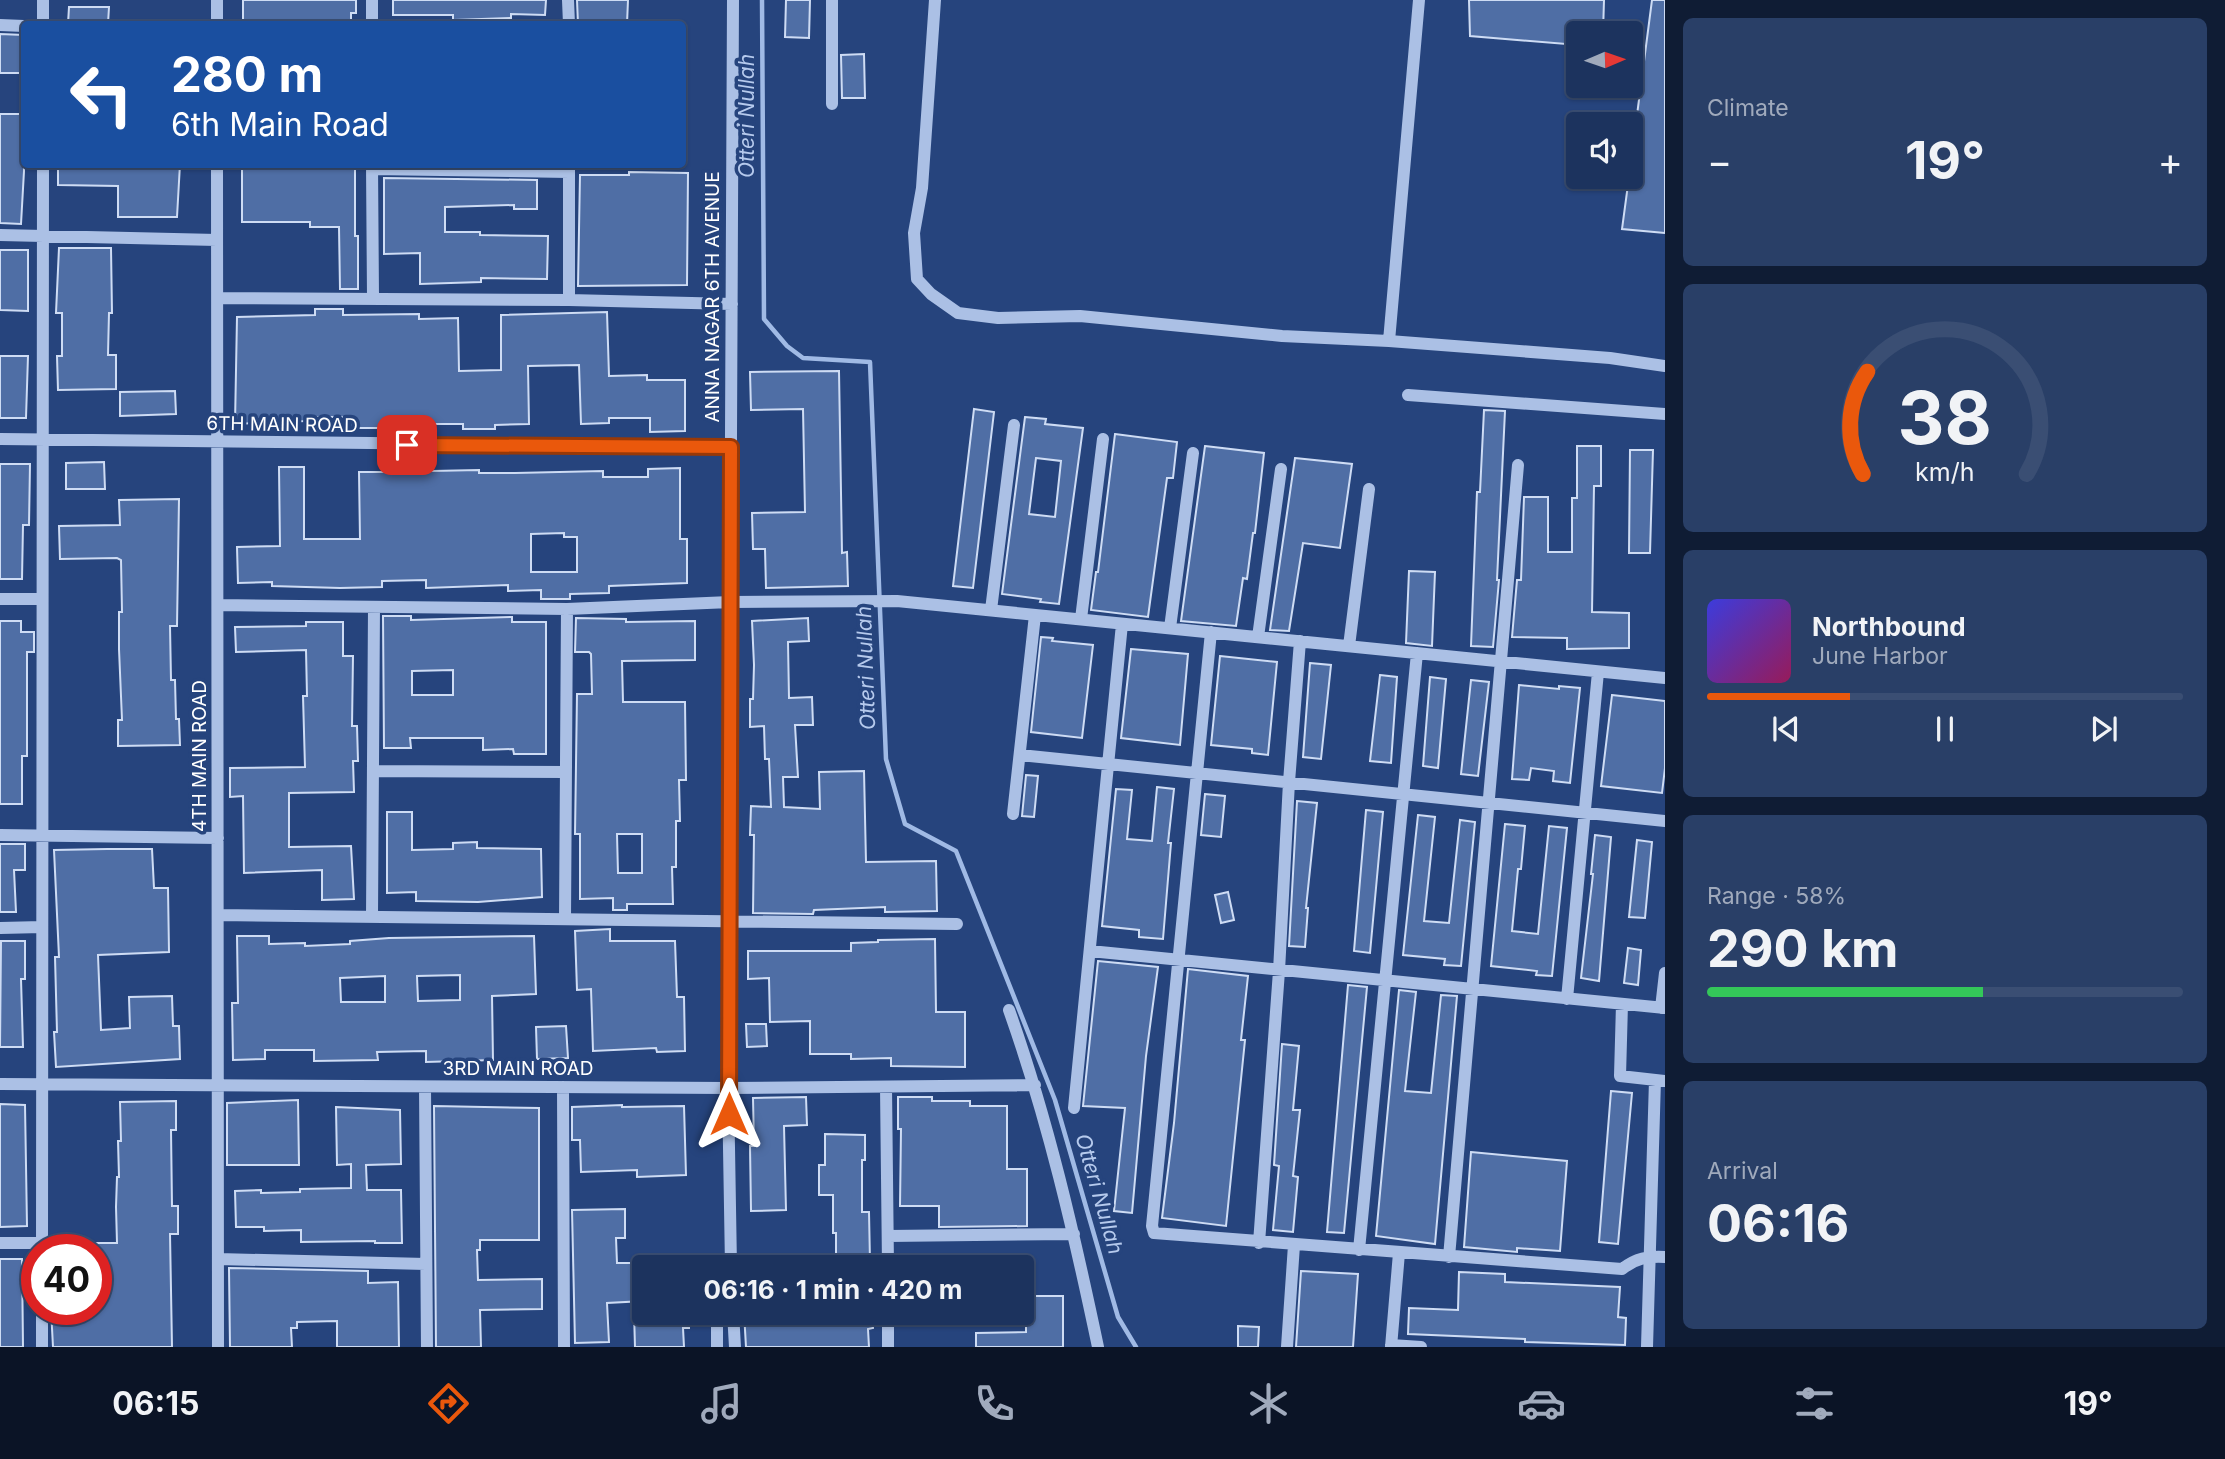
<!DOCTYPE html>
<html lang="en">
<head>
<meta charset="utf-8">
<style>
	body { margin:0; font-family:Inter,sans-serif; background:#293f67; color:#f1f3f6; height:100vh; display:flex; flex-direction:column; font-size:26px; white-space:nowrap }
	* { box-sizing:border-box; margin:0 }
	p { font-size:23px; color:#a0aabc }
	.icon { flex:none; width:38px; height:38px; fill:none; stroke:currentColor; stroke-width:2; stroke-linecap:round; stroke-linejoin:round }
	.map { position:relative; flex:1; overflow:hidden }
	.sheet { display:flex; flex-direction:column; gap:18px; padding:18px; background:#0f1c34; width:560px }
	.sheet>* { flex:none }
	.hud { position:absolute; left:21px; top:21px; width:665px; height:147px; border-radius:7px; box-shadow:0 2px 5px #0004,0 0 0 2px #3a4e73; background:#1a4fa0; color:#fff; overflow:hidden }
	.needle { width:46px; rotate:88deg }
	.controls { position:absolute; left:1566px; top:21px; display:grid; gap:14px }
	.controls a { display:grid; place-items:center; width:77px; height:77px; border-radius:7px; background:#1c335e; box-shadow:0 2px 5px #0004,0 0 0 2px #3a4e73; font-size:35px }
	.speed { position:absolute; left:21px; top:1234px; display:flex; gap:14px; font-size:35px; font-weight:700; text-align:center }
	.speed>* { display:grid; place-content:center; width:91px; height:91px; border-radius:50%; background:#1c335e; box-shadow:0 2px 5px #0004,0 0 0 2px #3a4e73; line-height:1 }
	.speed .limit { border:10px solid #d22; background:#fff; color:#111 }
	.pin { position:absolute; display:grid; place-items:center; width:60px; height:60px; color:#fff; margin:-30px; border-radius:14px; box-shadow:0 4px 10px #0006 }
	.me { position:absolute; width:77px; margin:-38px; rotate:0deg; stroke-linejoin:round; filter:drop-shadow(0 0 5px #0008) }
	.turn { display:flex; align-items:center; gap:24px; height:147px; padding:0 35px; font-size:32px }
	.turn .icon { width:91px; height:91px; stroke-width:2.5 }
	.turn b { display:block; font-size:49px; line-height:60px }
	.big { font-size:52px; font-weight:700; line-height:1.1 }
	.sheet .card { flex:1; display:flex; flex-direction:column; justify-content:center; gap:10px; min-width:0; padding:0 24px; border-radius:10px; background:#293f67 }
	.sheet .dial { align-items:center; gap:0 }
	.dial svg { height:182px; overflow:visible; fill:none; stroke:#3a4e73; stroke-width:7; stroke-linecap:round; text-anchor:middle }
	.dial text { fill:#f1f3f6; stroke:none }
	.song { display:flex; align-items:center; gap:21px }
	.cover { width:84px; height:84px; border-radius:10px; background:linear-gradient(135deg,hsl(240 70% 55%),hsl(330 70% 35%)) }
	.played { height:7px; border-radius:4px; background:linear-gradient(90deg,#ea580c 30%,#3a4e73 30%) }
	.keys { display:flex; justify-content:space-around; direction:ltr }
	.heat { display:flex; justify-content:space-between; align-items:center; font-size:38px; direction:ltr }
	.charge { height:10px; border-radius:5px; background:linear-gradient(90deg,#34c759 58%,#3a4e73 0) }
	.trip { position:absolute; left:632px; top:1255px; width:402px; height:70px; border-radius:7px; background:#1c335e; box-shadow:0 2px 5px #0004,0 0 0 2px #3a4e73; font-weight:700; line-height:70px; text-align:center }
	.tab-bar { display:flex; height:112px; justify-content:space-around; align-items:center; background:#0b1426; color:#a0aabc }
	.tab-bar .icon { width:49px; height:49px }
	.tab-bar .selected { color:#ea580c }
	.tab-bar b { font-size:32px; color:#f1f3f6 }
	main { display:flex; flex:1; min-height:0 }
	.map>svg:first-child { display:block }
</style>
</head>
<body>
<main>
<div class="map">
<svg width="1665" height="1347" viewBox="0 0 1665 1347">
	<rect width="100%" height="100%" fill="#26447d"/>
	<g fill="none" stroke-linecap="round" stroke-linejoin="round">
		<!-- stream -->
		<path stroke="#a0bae5" stroke-width="4.5" d="M762 0 764 319 787 346 803 358 870 362 886 759 905 824 956 851 1055 1100 1118 1317 1136 1347"/>
	</g>
	<!-- building -->
	<path fill="#4f6ea5" stroke="#cedcf4" stroke-width="2" fill-rule="evenodd" d="M243 0H356V13H351V24H243Z
		M393 0H546L545 15 511 14V18L453 20V15H393Z
		M577 0H628L627 24H578Z
		M786 0H810L809 38 785 37Z
		M1469 0H1604L1603 33H1578V45L1470 36Z
		M1652 0H1665V233L1622 229 1629 177H1631V161Z
		M69 7H109L108 24H68Z
		M0 34 24 35V73H0Z
		M864 54 865 98H842L841 55Z
		M0 114H24V171L21 224 0 223Z
		M58 164H180L177 217H118V186L58 185Z
		M242 164H355V236H358V289H340L339 227H310V222H242Z
		M629 172 688 173 687 285 578 286 580 175H629Z
		M384 178 537 180V209H514V205L445 207V232H480V235L548 236 547 279 481 278V282L420 284V253L384 254Z
		M59 248H111L112 313H109L108 355H116V389L58 390 57 356H62V313H56Z
		M0 250H28V311L0 310Z
		M315 309H343V315L419 314V319L458 318 459 371 501 370V315L607 312 609 376 647 375V380H685V431L650 432V418H609V423L581 424 579 365 528 366 529 424 495 425V429H463V424H380V428H345V417H305V421L235 424 237 317 315 315Z
		M0 356H28L26 418H0Z
		M839 371 842 553 847 552 848 586 766 588 765 549H753L752 513 805 512 803 409 751 410 750 372Z
		M175 391 176 414 120 416V392Z
		M974 409 994 412 973 588 953 586Z
		M1484 410 1505 411 1497 580H1499L1493 647 1471 646 1477 492H1480Z
		M1025 417 1046 419 1045 424 1083 428 1059 604 1040 602 1041 599 1002 594ZM1036 458 1061 461 1055 517 1029 514Z
		M1115 434 1177 442 1173 478H1167L1148 617 1091 610 1096 572H1098Z
		M1205 446 1264 453 1255 533H1253L1247 579 1243 578 1236 626 1181 621Z
		M1577 446H1601V486H1594L1592 612 1629 613V648L1567 649V638L1512 637 1517 580H1521L1524 497H1548V552H1572V498H1577Z
		M1630 450H1653L1650 553H1629Z
		M1295 458 1352 464 1340 548 1303 543 1289 631 1270 630Z
		M104 462 105 489H66V463Z
		M432 462V471L479 470V473H515L603 471V477H648V469L680 468V539H687V583L609 586V593L570 594V599H541V590L508 591V585L426 588V580L382 581V587L340 588 272 586V582L238 583 237 547 280 546 279 467H304V539H360L359 472H409V463ZM564 533V537H577V572H531V534Z
		M0 464H30L29 525H23L22 579H0Z
		M179 499 177 626H170L171 680H175L176 719H179L180 745 118 746V720H122L119 649V612H122L121 560 117 558 60 559 59 526 120 525 119 500Z
		M1409 571 1435 572 1432 646 1406 643Z
		M383 616H411V620L512 617V622H546V754H514L513 749 483 750V738H410L411 748H384ZM453 670V695H412V671Z
		M576 618 626 619V622L695 621V660L622 661 623 702H685L686 780H679L680 821H676V867H672L673 904H627V910H613V898L580 899V834H575L577 694H592L591 654 589 652H575ZM617 834H642V873H618Z
		M808 618 809 641 788 642 789 698 812 697 813 725H795L798 777H783L784 807 820 809 819 772 864 771 866 862 936 861 937 911 885 912V907L814 910 813 914 753 913 754 835H750L751 806 771 807 769 759H765L764 726 750 727V699H753L754 665 752 621Z
		M0 621H21V632H34V652H27V756H22V804H0Z
		M306 622H343V656H353L352 726H357L358 761H353L354 792 289 793V847L351 846 354 899 322 900V870L244 873 243 796 230 797V768L305 767 303 696H307L306 650 236 652 235 627 306 626Z
		M1041 637 1053 638 1052 641 1093 645 1082 738 1031 732Z
		M1131 649 1188 654 1180 745 1121 738Z
		M1220 656 1277 662 1268 755 1252 753V749L1211 745Z
		M1310 663 1331 665 1321 759 1303 757Z
		M1380 675 1397 677 1391 763 1370 761Z
		M1430 677 1446 679 1438 768 1423 766Z
		M1471 680 1489 682 1478 776 1461 774Z
		M1519 685 1559 689V686L1580 688 1570 783 1553 781 1554 771 1531 768 1529 780 1512 779Z
		M1612 695 1665 701V768L1662 793 1601 786Z
		M1026 775 1038 776 1034 817 1022 816Z
		M1157 787 1174 789 1168 843H1171L1163 939 1139 937V930L1102 926 1116 789 1132 790 1127 839 1152 841Z
		M1205 794 1225 796 1221 837 1201 835Z
		M1297 801 1317 803 1306 908H1308L1305 947 1289 946Z
		M1366 810 1383 812 1370 953 1354 951Z
		M387 812H412V850L453 849V843L477 842V848L541 849 542 897 478 902 416 901V892L387 893Z
		M1418 815 1435 817 1424 921 1449 923 1460 820 1475 822 1461 966 1444 965 1445 959 1403 955Z
		M1505 824 1525 826 1521 869H1518L1512 931 1538 934 1549 826 1567 828 1552 976 1536 975 1537 971 1491 966Z
		M1595 835 1611 837 1599 981 1581 978 1593 874H1591Z
		M1637 840 1652 842 1645 918 1629 917Z
		M0 844H25V870H14L16 912H0Z
		M107 849H152L154 888H168L169 952 98 955 101 1030 130 1028 129 997 172 996 173 1026H179L180 1059 56 1067 54 1032H57L55 957H59L54 850Z
		M1228 892 1234 920 1221 923 1215 895Z
		M610 929V941H675L677 997H684L685 1051 657 1052 656 1048 593 1051 591 989 577 990 575 931Z
		M237 936H269V944L305 943V946L350 944V941L389 938 534 936 536 994 492 996 493 1060 426 1062V1051L377 1052 378 1060 314 1061V1050H265V1059L233 1060 232 1003H238ZM460 975V1000L418 1001 417 976ZM385 976V1002H341L340 978Z
		M935 939 936 1012H965V1067L891 1066V1058L851 1059V1054H810V1021L770 1022 769 978 748 979V951H851V943L878 942V940Z
		M1 941H25V979H21L23 1047H0Z
		M1628 948 1641 950 1638 985 1624 983Z
		M1098 961 1158 967 1146 1056 1132 1213 1114 1211 1125 1108 1083 1106Z
		M1188 969 1248 976 1241 1040H1245L1226 1226 1162 1218 1174 1123Z
		M1348 985 1367 987 1344 1233 1327 1232Z
		M1399 990 1416 992 1405 1091 1431 1093 1441 995 1457 996 1435 1244 1376 1236Z
		M746 1024H766L767 1046 747 1047Z
		M566 1026 568 1058 537 1059 536 1027Z
		M1282 1044 1299 1046 1293 1110H1300L1293 1176 1298 1177 1293 1232 1273 1230 1279 1166 1274 1165Z
		M1611 1091 1632 1093 1618 1244 1599 1242Z
		M806 1097 807 1125 784 1126 786 1210 751 1211 750 1146H754L753 1098Z
		M898 1097H932V1101H970V1106H1007V1169H1027V1226L939 1227V1206H900L901 1129H898Z
		M298 1100 299 1165H227V1103Z
		M176 1101V1130H171L172 1206H178V1234H170L172 1347H53L51 1309H96V1243H117L116 1207 117 1177H119L118 1141H121L120 1102Z
		M0 1104 25 1105 27 1226 0 1227Z
		M622 1105V1107L684 1106 686 1175 637 1177V1170L581 1172 580 1140H572V1107Z
		M434 1106 539 1108V1240H480V1250H477L478 1280 542 1279V1309L480 1310 481 1347H436Z
		M336 1107 400 1110 401 1164 366 1165 367 1190H401L402 1243H375V1241L301 1242V1230L264 1231V1227H236L235 1191 261 1190V1193L300 1192V1189L351 1188V1164L337 1165Z
		M825 1134 865 1135V1160H862V1212H869L870 1262H836V1233H833V1195H819V1165H825Z
		M1471 1152 1567 1161 1560 1251 1517 1248V1252L1464 1247Z
		M625 1209V1238H616L617 1263H644V1301L607 1303 609 1342 575 1343 572 1210Z
		M0 1259H22L23 1347H0Z
		M229 1268 368 1271V1283L398 1282 399 1347H337V1321L297 1322V1328H291L292 1347H230Z
		M1301 1271 1358 1274 1353 1347H1296Z
		M1459 1272 1505 1274V1282L1620 1287 1618 1317 1626 1318 1625 1345 1525 1342V1339L1408 1334 1409 1308 1458 1310Z
		M1026 1296H1063V1347H976V1333L1026 1332Z
		M634 1312H689V1328H683L684 1347H635Z
		M744 1312H872L873 1328 868 1329 869 1347H746Z
		M1238 1326 1259 1327 1258 1347H1238Z"/>
	<g fill="none" stroke-linecap="round" stroke-linejoin="round">
		<!-- minor -->
		<path stroke="#abc0e5" stroke-width="12" d="M217 0V24
			M372 0V24
			M568 0 569 24
			M832 0V104
			M935 0 922 188 914 233 917 279 931 294 958 313 998 318 1080 316 1282 336 1389 341 1610 358 1665 366
			M43 24V0
			M0 25 24 26
			M217 164 218 1347
			M372 164 373 298
			M569 164V300
			M372 169 569 172
			M0 235 217 240
			M218 298 569 300 732 304
			M1389 341 1419 0
			M1408 395 1665 414
			M0 439 731 447
			M0 599H42
			M218 605 567 609 730 602 897 601 1665 678
			M991 610 1014 425
			M1081 619 1103 439
			M1170 628 1193 453
			M1211 632 1152 1226 1154 1233 1622 1269C1636 1258 1648 1256 1665 1257
			M1258 637 1281 469
			M1349 646 1369 489
			M1020 755 1665 821
			M373 771 566 772
			M1013 814 1035 615
			M0 835 218 838
			M218 915 957 924
			M372 917 374 607
			M565 919 567 609
			M0 928 42 927
			M1090 951 1665 1008
			M1567 999 1598 672
			M1622 1004 1620 1076 1665 1081
			M1661 1008 1665 973
			M1009 1010C1048 1120 1074 1233 1098 1347
			M0 1084 728 1088 1035 1085
			M425 1087 427 1347
			M563 1087 564 1347
			M886 1087 888 1267
			M1074 1108 1122 624
			M888 1236 1074 1234
			M0 1243H42
			M1259 1243 1279 971 1289 782 1300 641
			M42 1250 43 164
			M1359 1250 1417 653
			M1449 1257 1518 465
			M218 1259 426 1264
			M731 1267 728 1088 733 0
			M733 1312 735 1347
			M1391 1345 1421 1347
			M42 1347V1309
			M717 1347V1312
			M888 1347V1312
			M1287 1347 1294 1245
			M1391 1347 1399 1253
			M1647 1347 1655 1080"/>
	</g>
	<g fill="none" stroke-linecap="round" stroke-linejoin="round">
		<defs>
			<path id="route" d="M407 445 731 447 729 1114"/>
		</defs>
		<!-- route casing -->
		<use href="#route" stroke="#983908" stroke-width="18"/>
		<!-- route -->
		<use href="#route" stroke="#ea580c" stroke-width="12"/>
	</g>
	<g text-anchor="middle" stroke-width="7" stroke-linejoin="round" paint-order="stroke">
		<!-- street labels -->
		<g font-size="19" fill="#fff" stroke="#26447d">
			<text transform="translate(712 297) rotate(-90)" y="7">ANNA NAGAR 6TH AVENUE</text>
			<text transform="translate(282 424) rotate(1)" y="7">6TH MAIN ROAD</text>
			<text transform="translate(199 756) rotate(-90)" y="7">4TH MAIN ROAD</text>
			<text x="518" y="1075">3RD MAIN ROAD</text>
		</g>
		<!-- water labels -->
		<g font-size="21" font-style="italic" fill="#b6caed" stroke="#26447d">
			<text transform="translate(747 116) rotate(-90)" y="7">Otteri Nullah</text>
			<text transform="translate(866 668) rotate(-92)" y="7">Otteri Nullah</text>
			<text transform="translate(1099 1194) rotate(74)" y="7">Otteri Nullah</text>
		</g>
	</g>
</svg>
<div class="controls">
<a><svg class="needle" viewBox="-14 -14 28 28"><path d="M0-13l5 13h-10z" fill="#e53935"/><path d="M0 13l5-13h-10z" fill="#a0aabc"/></svg></a>
<a><svg class="icon" aria-label="sound" viewBox="0 0 24 24"><path d="M4 9h4l5-4v14l-5-4H4zM17 9q2 3 0 6"/></svg></a>
</div>
<div class="speed"><div class="limit">40</div></div>
<div class="pin" style="left:407px;top:445px;background:#d93025"><svg class="icon" aria-label="arrive" viewBox="0 0 24 24"><path d="M6 21V4h12l-3 4 3 4H6"/></svg></div>
<svg class="me" style="left:729px;top:1114px" viewBox="-20 -20 40 40"><path d="M0-17L14 15 0 8-14 15z" fill="#ea580c" stroke="#fff" stroke-width="4"/></svg>
<div class="trip">06:16 · 1 min · 420 m</div>
<div class="hud">
<div class="turn"><svg class="icon" aria-label="left" viewBox="0 0 24 24"><path d="M17 20v-9H6M10 6l-5 5 5 5"/></svg><div><b>280 m</b>6th Main Road</div></div>
</div>
</div>
<section class="sheet">
<div class="card"><p>Climate</p>
<div class="heat"><a>−</a><b class="big">19°</b><a>+</a></div>
</div>
<div class="card dial"><svg viewBox="0 0 100 80">
<path d="M14 69A42 42 0 1 1 86 69"/>
<path d="M14 69A42 42 0 0 1 16 24" stroke="#ea580c"/>
<text x="50" y="56" font-size="32" font-weight="700">38</text>
<text x="50" y="72" font-size="11">km/h</text>
</svg></div>
<div class="card">
<div class="song"><i class="cover"></i><div><b>Northbound</b><p>June Harbor</p></div></div>
<div class="played"></div>
<div class="keys"><svg class="icon" aria-label="previous" viewBox="0 0 24 24"><path d="M18 5L8 12l10 7zM5 5v14"/></svg><svg class="icon" aria-label="pause" viewBox="0 0 24 24"><path d="M8 5v14M16 5v14"/></svg><svg class="icon" aria-label="next" viewBox="0 0 24 24"><path d="M6 5l10 7-10 7zM19 5v14"/></svg></div>
</div>
<div class="card"><p>Range · 58%</p><b class="big">290 km</b><div class="charge"></div></div>
<div class="card"><p>Arrival</p><b class="big">06:16</b></div>
</section>
</main>
<nav class="tab-bar">
<b>06:15</b>
<svg class="icon selected" aria-label="directions" viewBox="0 0 24 24"><path d="M12 3l9 9-9 9-9-9zM9 14v-3h6M13 9l2 2-2 2"/></svg>
<svg class="icon" aria-label="music" viewBox="0 0 24 24"><path d="M9 18V5l10-2v13"/><circle cx="6" cy="18" r="3"/><circle cx="16" cy="16" r="3"/></svg>
<svg class="icon" aria-label="phone" viewBox="0 0 24 24"><path d="M5 4h4l2 5-3 2q2 4 5 5l2-3 5 2v4C11 20 4 13 5 4z"/></svg>
<svg class="icon" aria-label="climate" viewBox="0 0 24 24"><path d="M12 3v18M4 7l16 10M4 17L20 7"/></svg>
<svg class="icon" aria-label="car" viewBox="0 0 24 24"><path d="M5 17H2v-5l4-1 3-4h7l3 4 3 1v5h-3M9 17h6M6 11h13"/><circle cx="7" cy="17" r="2"/><circle cx="17" cy="17" r="2"/></svg>
<svg class="icon" aria-label="filters" viewBox="0 0 24 24"><path d="M4 7h16M4 17h16"/><circle cx="9" cy="7" r="2"/><circle cx="15" cy="17" r="2"/></svg>
<b>19°</b>
</nav>
</body>
</html>
